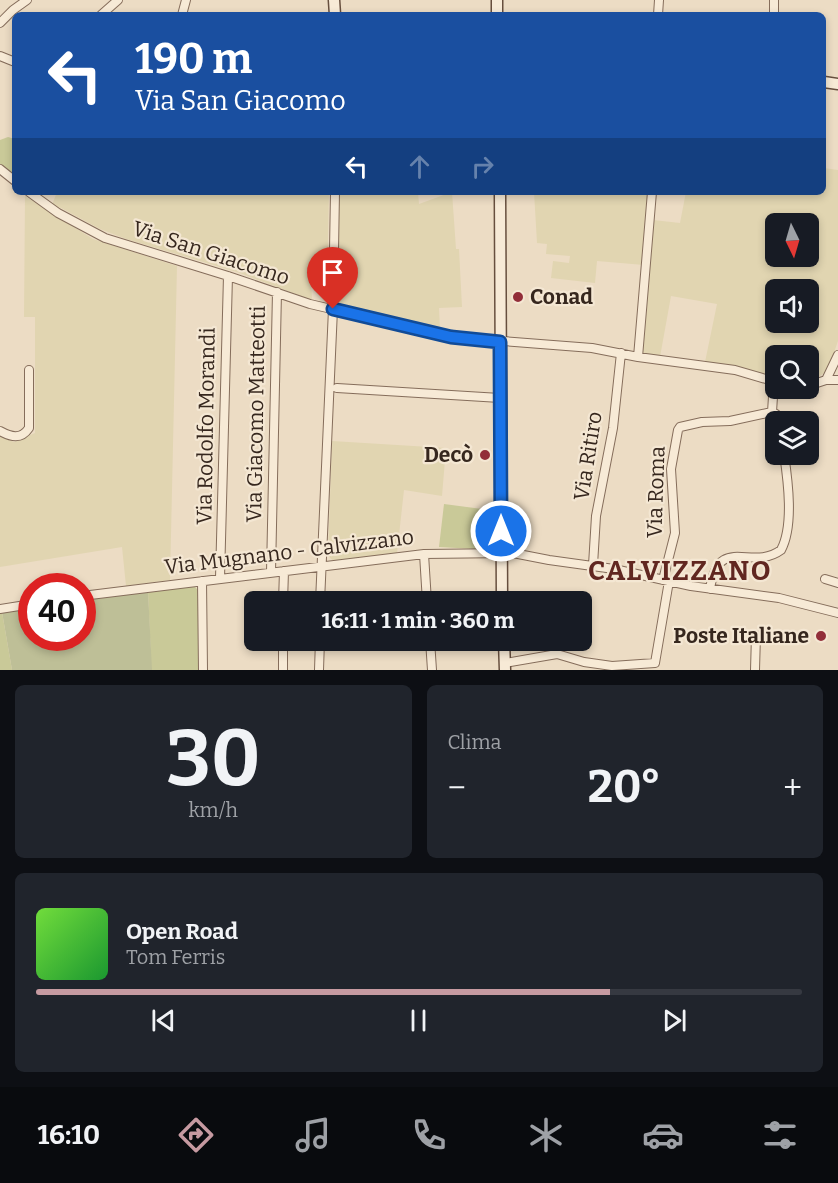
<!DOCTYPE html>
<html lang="it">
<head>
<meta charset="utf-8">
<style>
	body { margin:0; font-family:Bitter,serif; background:#20242c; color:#f1f3f6; height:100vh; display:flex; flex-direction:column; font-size:22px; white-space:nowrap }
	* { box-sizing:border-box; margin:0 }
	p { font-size:20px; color:#9ea1a6 }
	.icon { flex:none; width:33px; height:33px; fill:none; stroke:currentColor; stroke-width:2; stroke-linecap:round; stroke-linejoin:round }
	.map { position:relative; height:670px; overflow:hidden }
	.drawer { display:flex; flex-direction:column; gap:15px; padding:15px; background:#0d0f14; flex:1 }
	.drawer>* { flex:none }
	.hud { position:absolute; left:12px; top:12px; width:814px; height:183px; border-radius:9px; box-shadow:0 3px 9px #0003; background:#1a4fa0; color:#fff; overflow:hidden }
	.needle { width:39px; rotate:175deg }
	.tools { position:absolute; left:765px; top:213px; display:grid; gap:12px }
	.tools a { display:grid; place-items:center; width:54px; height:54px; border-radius:9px; background:#171b24; box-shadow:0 3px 9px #0003; font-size:30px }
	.speed { position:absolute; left:18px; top:573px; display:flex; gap:12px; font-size:30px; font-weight:700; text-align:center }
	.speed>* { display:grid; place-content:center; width:78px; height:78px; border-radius:50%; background:#171b24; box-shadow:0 3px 9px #0003; line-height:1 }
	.speed .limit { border:9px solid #d22; background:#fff; color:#111 }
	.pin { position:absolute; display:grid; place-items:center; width:51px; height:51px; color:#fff; margin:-62px -26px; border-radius:50% 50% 50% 0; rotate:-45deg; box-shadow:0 0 6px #0007 }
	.pin .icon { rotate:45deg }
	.me { position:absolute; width:66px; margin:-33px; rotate:0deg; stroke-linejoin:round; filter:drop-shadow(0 0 4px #0008) }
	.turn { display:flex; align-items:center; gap:21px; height:126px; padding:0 24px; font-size:27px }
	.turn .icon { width:78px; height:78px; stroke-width:2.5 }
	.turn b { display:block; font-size:42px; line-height:51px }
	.lanes { display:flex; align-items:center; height:57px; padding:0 24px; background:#0003; justify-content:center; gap:30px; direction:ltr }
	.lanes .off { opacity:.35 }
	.big { font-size:45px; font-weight:700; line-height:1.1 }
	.drawer .tile { flex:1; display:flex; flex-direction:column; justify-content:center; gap:9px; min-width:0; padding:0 21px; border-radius:9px; background:#20242c }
	.drawer .dial { align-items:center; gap:0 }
	.dial b { font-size:78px; line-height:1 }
	.song { display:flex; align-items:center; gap:18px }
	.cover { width:72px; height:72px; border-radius:9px; background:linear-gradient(135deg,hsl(100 70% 55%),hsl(130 70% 35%)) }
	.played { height:6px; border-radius:3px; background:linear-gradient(90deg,#c69aa1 75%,#363941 75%) }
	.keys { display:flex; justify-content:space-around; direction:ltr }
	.heat { display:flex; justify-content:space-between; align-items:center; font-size:33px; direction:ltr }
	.drawer .tiles { flex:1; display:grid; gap:15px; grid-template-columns:1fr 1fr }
	.tile:last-child { grid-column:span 2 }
	.trip { position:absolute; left:244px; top:591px; width:348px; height:60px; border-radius:9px; background:#171b24; box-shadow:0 3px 9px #0003; font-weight:700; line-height:60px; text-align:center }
	.menu { display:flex; height:96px; justify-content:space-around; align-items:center; background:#090b0e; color:#9ea1a6 }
	.menu .icon { width:42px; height:42px }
	.menu .current { color:#c69aa1 }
	.menu b { font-size:27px; color:#f1f3f6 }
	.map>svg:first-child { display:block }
</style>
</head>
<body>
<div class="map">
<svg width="838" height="670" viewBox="0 0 838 670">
	<rect width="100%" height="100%" fill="#ecdcc4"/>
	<!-- farmland -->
	<path fill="#e1d5b1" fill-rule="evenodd" d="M824 168 838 170V341L830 364 824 373 815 379V377L809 378 808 356H776L775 378 729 365 705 362 717 304 671 296 660 357 641 353 653 220 680 223 686 192H824ZM776 224H808V256H776ZM776 290H808V322H776Z
		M57 192H329L327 287 311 282 312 299 306 298 237 272 126 239 100 229 61 208 52 205Z
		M339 192H418L419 204 452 192 456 249H459L462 307 439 308 440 329 340 305 337 296Z
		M534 192H649L644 265 597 261 595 283 551 278 553 261 569 263 570 256 546 254 547 244 537 243Z
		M25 196 93 239 177 266 170 580 126 586 122 547 0 567V435L14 442 35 433V317H24Z
		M332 441 446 448 442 496 404 490 397 553 334 561 330 558 328 554Z"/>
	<!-- green -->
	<path fill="#c9c998" d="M8 137 15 139V177L0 165V140Z
		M444 504 482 509 495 539 493 550 439 547Z
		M194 586 198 590 199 670H143L151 659 148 591Z
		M0 612H2L12 670H0Z"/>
	<!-- cemetery -->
	<path fill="#bebf97" d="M148 591 152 670H12L2 612 31 607 32 638H82L83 601Z"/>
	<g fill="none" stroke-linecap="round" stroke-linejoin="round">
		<defs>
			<path id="street" d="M774 0V15
				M101 15 118 0
				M182 15 186 0
				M658 15 659 0
				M0 23 13 10 27 0
				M0 56 15 62
				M0 169 15 181
				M29 192 58 213 105 238 228 276 310 304 451 337 592 348 638 357 735 370 776 382
				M638 357 652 192
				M826 380H838
				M808 386 826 380 838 355
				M337 388 500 398
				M772 412 774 381
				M772 412 776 414 779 422
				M0 431C11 437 21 440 29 428V370
				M424 554 427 602
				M593 565 596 516 613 428 621 353
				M271 572 277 292
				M220 578 228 276
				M825 579 838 583
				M663 580 675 533 671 469 678 430 680 427 702 422 730 421 772 412
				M202 581 203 670
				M710 589C719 533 751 572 781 550 794 526 788 481 784 454
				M82 596 424 554 513 553 549 560 614 569 691 586 779 598 838 613
				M283 602 284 571
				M320 602 333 309 335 192
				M0 609 32 604
				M430 640 432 670
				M505 663 557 654 584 662 612 666 655 663 669 581
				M283 670V640
				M319 670 320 640
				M755 670 756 635"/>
			<path id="secondary" d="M334 0 335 15
				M497 0V15
				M824 82 838 84
				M500 192 502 602
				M504 640 505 670"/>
		</defs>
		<!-- street casing -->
		<use href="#street" stroke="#856d5b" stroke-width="10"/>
		<!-- secondary casing -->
		<use href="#secondary" stroke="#674f3e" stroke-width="13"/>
		<!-- street -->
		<use href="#street" stroke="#f7ead6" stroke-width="8"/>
		<!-- secondary -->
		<use href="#secondary" stroke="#f7ead6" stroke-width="10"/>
	</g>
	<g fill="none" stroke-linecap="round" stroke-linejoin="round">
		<defs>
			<path id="route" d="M333 309 451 337 500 342 501 531"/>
		</defs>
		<!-- route casing -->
		<use href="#route" stroke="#114b97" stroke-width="15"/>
		<!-- route -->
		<use href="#route" stroke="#1a73e8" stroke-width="10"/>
	</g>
	<!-- markers -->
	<g fill="#922e39" stroke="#f4e7d3" stroke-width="2">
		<circle cx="518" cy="297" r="6"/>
		<circle cx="485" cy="455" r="6"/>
		<circle cx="821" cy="636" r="6"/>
	</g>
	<g text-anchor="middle" stroke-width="4.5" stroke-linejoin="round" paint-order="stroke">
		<!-- street labels -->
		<g font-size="21" fill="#36271e" stroke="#f4e7d3">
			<text transform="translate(211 253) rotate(18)" y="7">Via San Giacomo</text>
			<text transform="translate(256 414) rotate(-89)" y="7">Via Giacomo Matteotti</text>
			<text transform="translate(206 426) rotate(-89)" y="7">Via Rodolfo Morandi</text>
			<text transform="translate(588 456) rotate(-81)" y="7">Via Ritiro</text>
			<text transform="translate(656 492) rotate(-88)" y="7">Via Roma</text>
			<text transform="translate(289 552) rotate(-7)" y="7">Via Mugnano - Calvizzano</text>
		</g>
		<!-- poi labels -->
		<g font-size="21" font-weight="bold" fill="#36271e" stroke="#f4e7d3" text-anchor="end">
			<text x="530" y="304" text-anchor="start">Conad</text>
			<text x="473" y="462">Decò</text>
			<text x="809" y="643">Poste Italiane</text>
		</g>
		<!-- district labels -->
		<g font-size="27" font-weight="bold" letter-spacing="1.5" fill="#612720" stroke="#f4e7d3">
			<text x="680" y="580">CALVIZZANO</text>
		</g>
	</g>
</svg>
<div class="tools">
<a><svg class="needle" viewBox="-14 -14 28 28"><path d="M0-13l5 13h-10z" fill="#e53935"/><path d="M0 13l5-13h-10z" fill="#9ea1a6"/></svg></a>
<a><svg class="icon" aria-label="sound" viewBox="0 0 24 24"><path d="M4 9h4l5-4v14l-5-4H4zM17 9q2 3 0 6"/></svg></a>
<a><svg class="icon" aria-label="search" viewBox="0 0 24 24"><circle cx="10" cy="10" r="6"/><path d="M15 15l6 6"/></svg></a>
<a><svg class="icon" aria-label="layers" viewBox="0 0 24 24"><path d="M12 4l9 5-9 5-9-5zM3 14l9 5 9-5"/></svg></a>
</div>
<div class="speed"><div class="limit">40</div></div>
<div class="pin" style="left:333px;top:309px;background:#d93025"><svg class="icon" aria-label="arrive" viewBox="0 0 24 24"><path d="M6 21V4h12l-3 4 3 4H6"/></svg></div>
<svg class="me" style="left:501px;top:531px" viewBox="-20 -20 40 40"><circle r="17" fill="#1a73e8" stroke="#fff" stroke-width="3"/><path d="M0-11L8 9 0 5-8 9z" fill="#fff"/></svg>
<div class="trip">16:11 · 1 min · 360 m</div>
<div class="hud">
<div class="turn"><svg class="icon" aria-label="left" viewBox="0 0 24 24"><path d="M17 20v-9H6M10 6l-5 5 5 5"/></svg><div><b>190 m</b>Via San Giacomo</div></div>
<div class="lanes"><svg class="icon" aria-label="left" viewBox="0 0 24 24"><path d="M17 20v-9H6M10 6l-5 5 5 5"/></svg><svg class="icon off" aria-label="ahead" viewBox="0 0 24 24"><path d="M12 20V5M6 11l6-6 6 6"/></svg><svg class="icon off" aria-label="right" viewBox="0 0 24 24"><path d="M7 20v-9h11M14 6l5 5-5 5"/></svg></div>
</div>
</div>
<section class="drawer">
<div class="tiles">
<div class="tile dial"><b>30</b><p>km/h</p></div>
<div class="tile"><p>Clima</p>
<div class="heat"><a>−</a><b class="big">20°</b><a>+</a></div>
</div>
<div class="tile">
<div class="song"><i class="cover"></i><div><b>Open Road</b><p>Tom Ferris</p></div></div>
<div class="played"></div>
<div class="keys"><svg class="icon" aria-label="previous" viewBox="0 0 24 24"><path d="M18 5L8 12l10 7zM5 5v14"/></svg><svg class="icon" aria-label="pause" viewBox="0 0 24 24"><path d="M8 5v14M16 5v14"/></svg><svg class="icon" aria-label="next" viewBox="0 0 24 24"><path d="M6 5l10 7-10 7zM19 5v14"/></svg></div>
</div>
</div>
</section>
<nav class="menu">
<b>16:10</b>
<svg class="icon current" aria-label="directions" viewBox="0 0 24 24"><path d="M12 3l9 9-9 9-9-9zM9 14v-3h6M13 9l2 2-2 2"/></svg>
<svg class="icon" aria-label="music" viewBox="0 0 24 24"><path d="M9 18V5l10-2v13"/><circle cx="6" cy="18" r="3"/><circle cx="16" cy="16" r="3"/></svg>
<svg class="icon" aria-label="phone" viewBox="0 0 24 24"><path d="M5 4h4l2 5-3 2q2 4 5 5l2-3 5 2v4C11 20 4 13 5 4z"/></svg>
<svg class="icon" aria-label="climate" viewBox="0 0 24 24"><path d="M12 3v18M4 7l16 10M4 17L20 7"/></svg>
<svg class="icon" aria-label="car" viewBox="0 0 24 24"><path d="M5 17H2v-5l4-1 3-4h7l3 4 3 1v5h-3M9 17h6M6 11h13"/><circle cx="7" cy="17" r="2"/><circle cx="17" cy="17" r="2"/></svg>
<svg class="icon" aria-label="filters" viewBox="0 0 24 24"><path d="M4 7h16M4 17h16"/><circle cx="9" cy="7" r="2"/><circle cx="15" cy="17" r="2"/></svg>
</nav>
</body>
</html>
